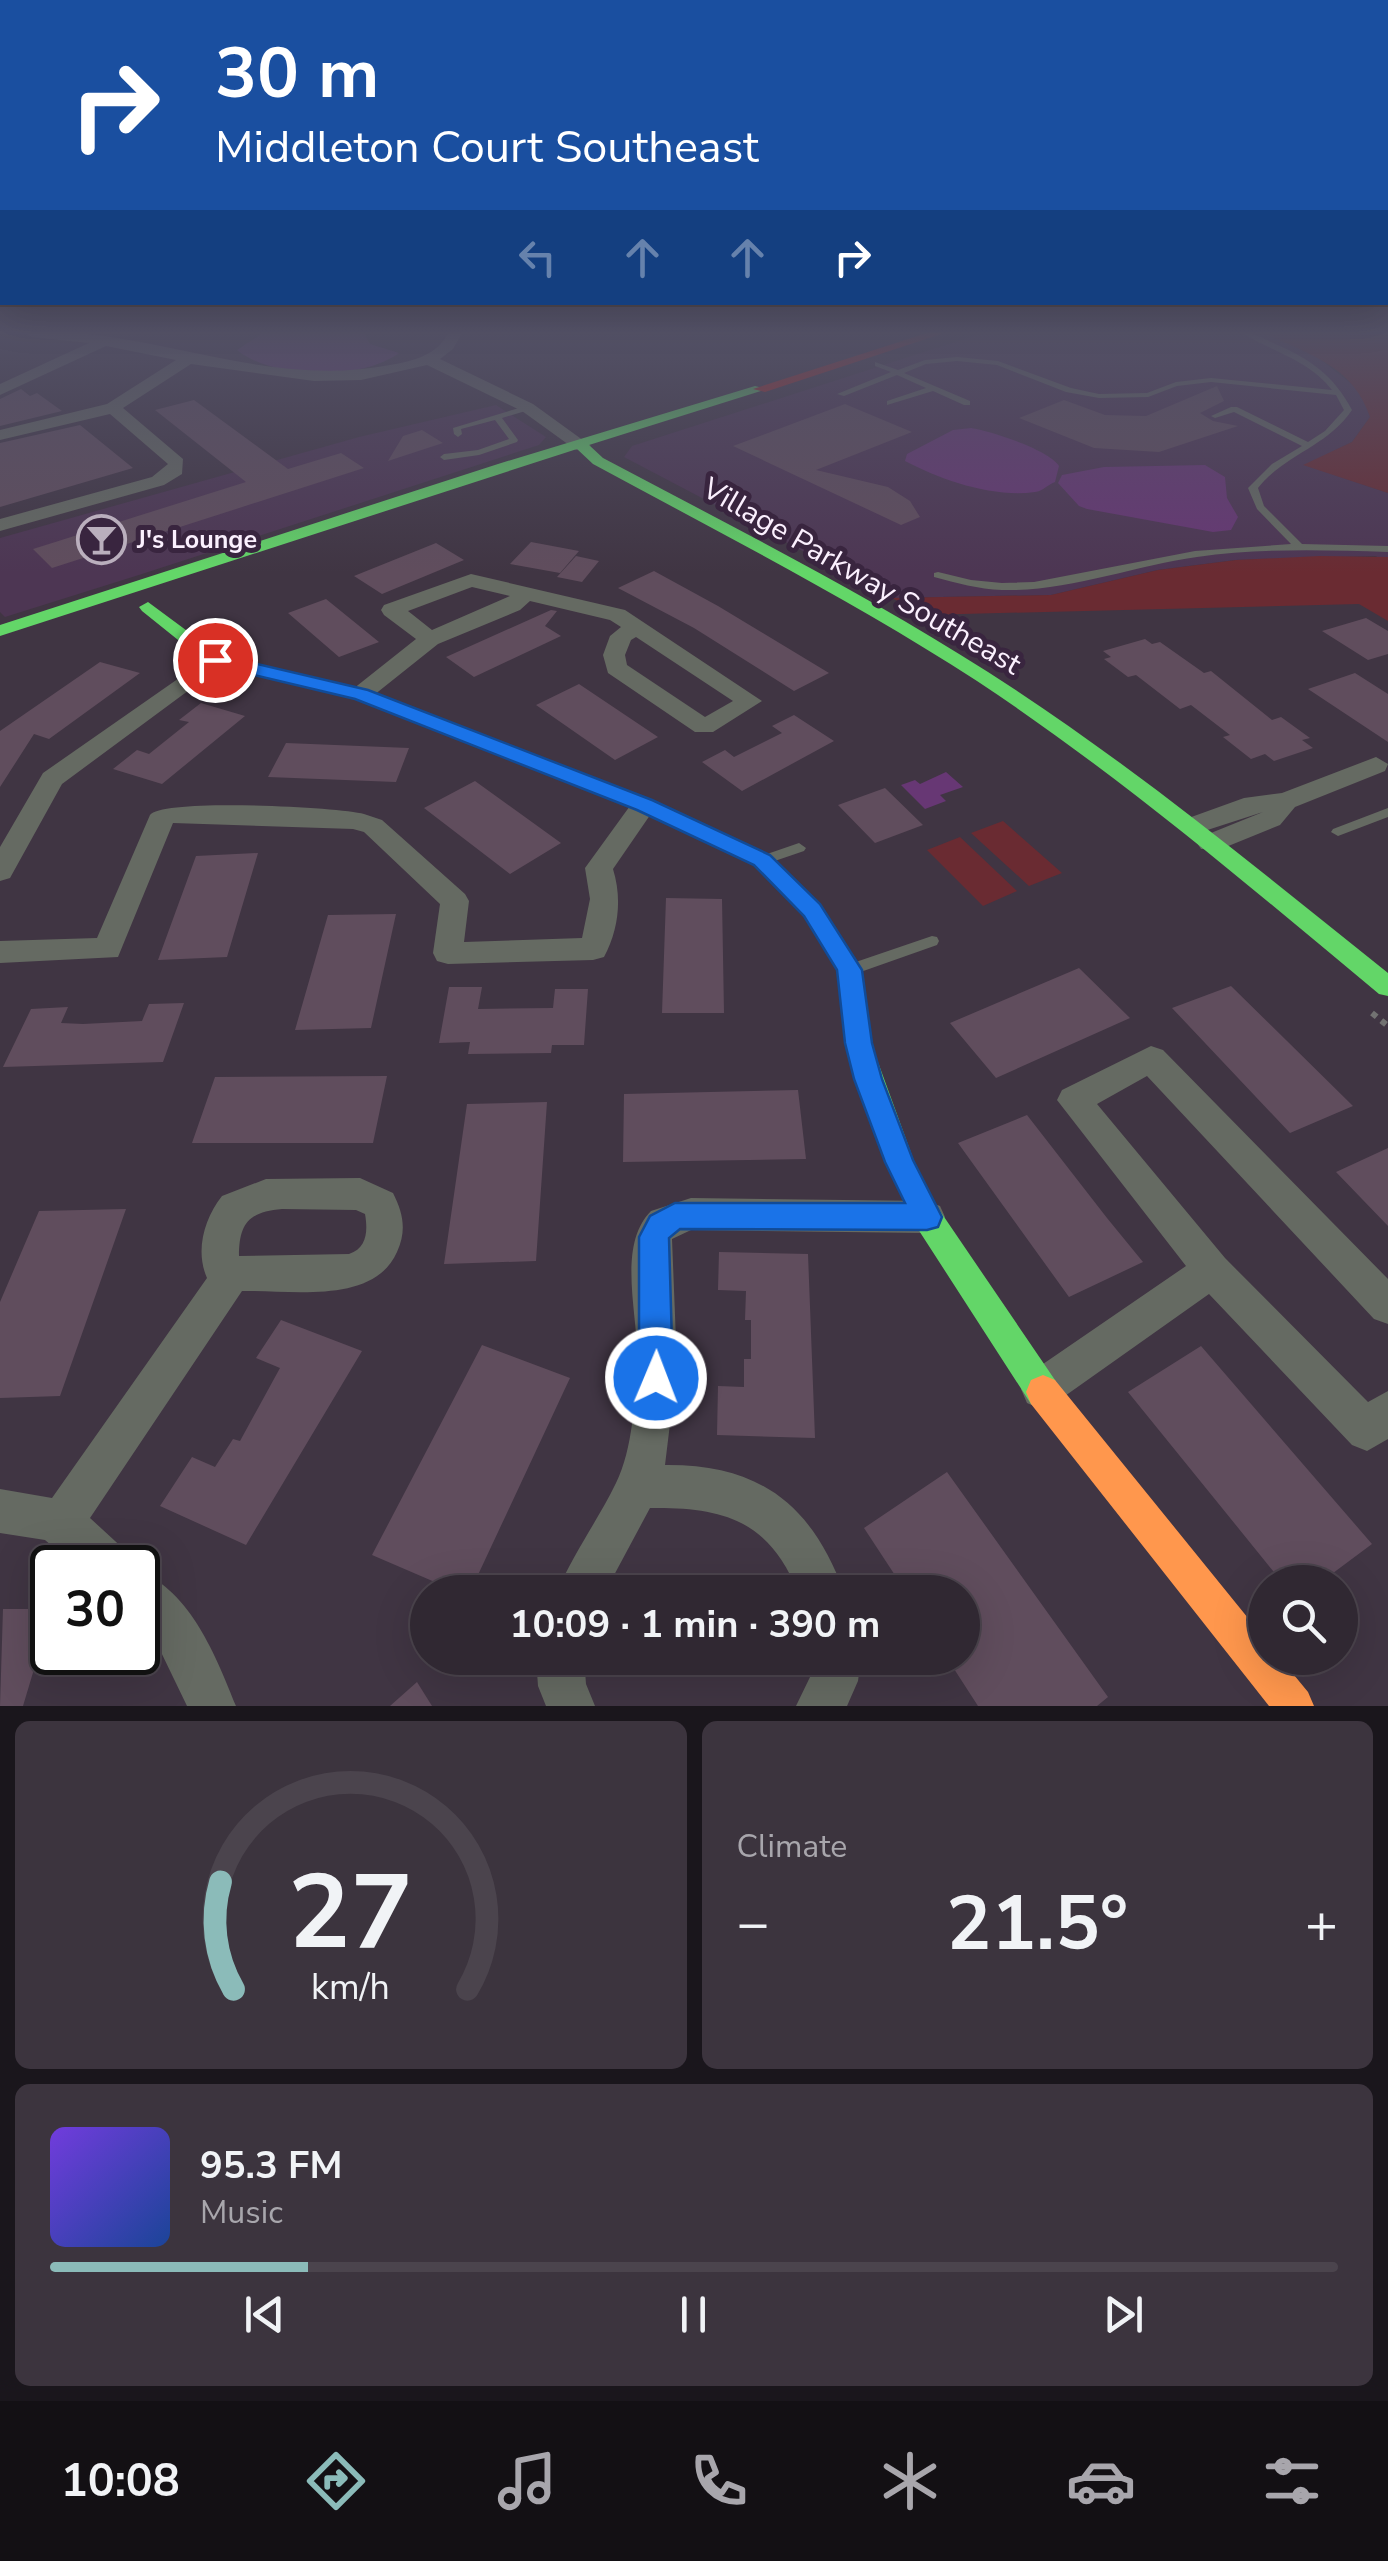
<!DOCTYPE html>
<html lang="en">
<head>
<meta charset="utf-8">
<style>
	body { margin:0; font-family:"Nunito Sans",sans-serif; background:#3c343e; color:#f1f3f6; height:100vh; display:flex; flex-direction:column; font-size:38px; white-space:nowrap }
	* { box-sizing:border-box; margin:0 }
	p { font-size:32px; color:#a8a6ac }
	.icon { flex:none; width:55px; height:55px; fill:none; stroke:currentColor; stroke-width:2; stroke-linecap:round; stroke-linejoin:round }
	.map { position:relative; height:1706px; overflow:hidden }
	.side { display:flex; flex-direction:column; gap:15px; padding:15px; background:#1a161c; flex:1 }
	.side>* { flex:none }
	.top-card { position:absolute; left:0px; top:0px; width:1390px; height:305px; box-shadow:0 10px 40px #0002,0 0 0 2px #4b444d; background:#1a4fa0; color:#fff; overflow:hidden }
	.tools { position:absolute; left:1248px; top:1565px; display:grid; gap:20px }
	.tools a { display:grid; place-items:center; width:110px; height:110px; border-radius:50%; background:#302832; box-shadow:0 10px 40px #0002,0 0 0 2px #4b444d; font-size:50px }
	.speed { position:absolute; left:30px; top:1545px; display:flex; gap:20px; font-size:50px; font-weight:700; text-align:center }
	.speed>* { display:grid; place-content:center; width:130px; height:130px; border-radius:50%; background:#302832; box-shadow:0 10px 40px #0002,0 0 0 2px #4b444d; line-height:1 }
	.speed .limit { border:5px solid #111; border-radius:15px; background:#fff; color:#111 }
	.pin { position:absolute; display:grid; place-items:center; width:85px; height:85px; color:#fff; margin:-42px; border:5px solid #fff; border-radius:50%; box-shadow:0 2px 10px #0007 }
	.me { position:absolute; width:110px; margin:-55px; rotate:1deg; stroke-linejoin:round; filter:drop-shadow(0 0 8px #0008) }
	.turn { display:flex; align-items:center; gap:35px; height:210px; padding:0 50px; font-size:45px }
	.turn .icon { width:130px; height:130px; stroke-width:2.5 }
	.turn b { display:block; font-size:70px; line-height:85px }
	.lanes { display:flex; align-items:center; height:95px; padding:0 50px; background:#0003; justify-content:center; gap:50px; direction:ltr }
	.lanes .off { opacity:.35 }
	.big { font-size:75px; font-weight:700; line-height:1.1 }
	.side .widget { flex:1; display:flex; flex-direction:column; justify-content:center; gap:15px; min-width:0; padding:0 35px; border-radius:15px; background:#3c343e }
	.side .dial { align-items:center; gap:0 }
	.dial svg { height:260px; overflow:visible; fill:none; stroke:#4b444d; stroke-width:7; stroke-linecap:round; text-anchor:middle }
	.dial text { fill:#f1f3f6; stroke:none }
	.song { display:flex; align-items:center; gap:30px }
	.cover { width:120px; height:120px; border-radius:15px; background:linear-gradient(135deg,hsl(260 70% 55%),hsl(220 70% 35%)) }
	.played { height:10px; border-radius:5px; background:linear-gradient(90deg,#8bbbb9 20%,#4b444d 20%) }
	.keys { display:flex; justify-content:space-around; direction:ltr }
	.heat { display:flex; justify-content:space-between; align-items:center; font-size:55px; direction:ltr }
	.side .tiles { flex:1; display:grid; gap:15px; grid-template-columns:1fr 1fr }
	.widget:last-child { grid-column:span 2 }
	.trip { position:absolute; left:410px; top:1575px; width:570px; height:100px; border-radius:50px; background:#302832; box-shadow:0 10px 40px #0002,0 0 0 2px #4b444d; font-weight:700; line-height:100px; text-align:center }
	.tabs { display:flex; height:160px; justify-content:space-around; align-items:center; background:#131014; color:#a8a6ac }
	.tabs .icon { width:70px; height:70px }
	.tabs .active { color:#8bbbb9 }
	.tabs b { font-size:45px; color:#f1f3f6 }
	.map>svg:first-child { display:block }
</style>
</head>
<body>
<div class="map">
<svg width="1388" height="1706" viewBox="0 0 1388 1706">
	<rect width="100%" height="100%" fill="#403543"/>
	<!-- built -->
	<path fill="#4d3653" d="M983 333H1277L1270 335 1317 357 1362 392 1370 417 1352 442 1305 465 1388 493V567L1376 556 1236 560 1158 570 1051 595 892 598 624 457 632 446Z
		M496 405 546 437 539 445 142 574 5 617 0 612V538L359 437Z"/>
	<!-- green -->
	<path fill="#6a2b32" d="M1277 333H1388V493L1303 465 1352 442 1370 417C1354 368 1312 355 1268 335Z
		M1320 556 1388 557V621L1359 604 924 615 892 598 1051 595 1158 570 1236 560Z
		M1003 821 1062 873 1029 886 971 833Z
		M960 837 1017 891 983 906 927 850Z"/>
	<!-- water -->
	<path fill="#673774" d="M263 333H364L370 344 399 353C361 381 272 379 237 350Z
		M971 428C991 431 1049 450 1059 466L1055 482C1047 485 1043 491 1035 492 993 498 941 480 905 461L907 454 953 430Z
		M1205 465 1225 477 1227 498 1238 517 1231 530 1213 532 1087 509 1079 506 1058 483 1062 475 1104 467Z
		M946 772 963 787 940 795 946 801 925 809 901 785 915 780 920 784Z"/>
	<!-- building -->
	<path fill="#604d5d" d="M1217 386 1224 401 1200 413 1213 421 1238 426 1159 452 1094 448 1019 418 1064 400 1105 415 1146 416Z
		M21 389 30 396 37 393 62 411 0 426V399Z
		M194 400 288 469 341 453 364 468 52 568 33 549 246 482 155 410Z
		M845 404 912 432 816 470 888 487 910 501 920 517 901 525 733 446Z
		M80 425 133 468 0 507V443Z
		M422 430 443 443 388 461 403 436Z
		M531 542 579 551 560 573 510 564Z
		M436 543 464 560 382 594 354 576Z
		M576 556 599 561 582 582 557 577Z
		M654 571 718 606 829 673 794 691 694 628 618 588Z
		M326 599 379 642 339 657 288 613Z
		M551 610 557 611 545 626 561 636 474 677 446 657Z
		M1366 618 1388 631V654L1368 660 1322 631Z
		M1145 639 1152 644 1160 642 1204 673 1211 671 1272 720 1281 717 1310 738 1302 740 1313 748 1274 761 1265 754 1251 759 1223 737 1230 735 1191 705 1180 709 1136 675 1128 677 1104 659 1111 657 1103 651Z
		M100 662 140 673 49 739 34 734 0 787V731Z
		M1355 673 1388 694V742L1308 689Z
		M579 684 658 737 615 760 536 705Z
		M201 703 245 716 162 784 113 769 137 750 149 754 189 722 179 720Z
		M794 715 834 741 742 791 702 762 725 750 734 757 782 733 772 726Z
		M286 743 409 748 396 782 268 777Z
		M475 781 561 843 510 874 424 808Z
		M885 788 923 825 875 843 838 805Z
		M258 853 227 957 158 960 196 856Z
		M666 898 722 899 724 1013H662Z
		M396 914 371 1028 295 1030 328 915Z
		M1079 968 1130 1018 996 1078 950 1023Z
		M1231 986 1353 1106 1290 1133 1172 1008Z
		M449 987H482L478 1009 553 1008 555 989H588L584 1045H552L551 1053 468 1054 470 1042 439 1043Z
		M184 1003 163 1062 3 1067 31 1009 68 1007 61 1023 83 1024 142 1021 149 1004Z
		M387 1076 373 1143H192L215 1077Z
		M798 1090 806 1159 623 1162 624 1094Z
		M547 1102 536 1261 444 1264 467 1104Z
		M1027 1115 1107 1218 1143 1262 1069 1297 958 1143Z
		M1388 1148V1226L1336 1172Z
		M126 1209 60 1396 0 1398V1302L39 1211Z
		M719 1252 808 1254 815 1438 717 1435 718 1386 744 1387V1359H751V1320H745L746 1291 718 1290Z
		M281 1320 362 1351 246 1545 160 1506 192 1457 215 1467 233 1439 240 1441 280 1368 256 1358Z
		M482 1345 570 1378 470 1592H458L372 1555Z
		M1201 1346 1372 1544 1321 1582H1282L1128 1392Z
		M947 1472 1108 1697 1097 1706H978L947 1658H962V1592H906L864 1528Z
		M3 1609H52L23 1706H0Z
		M417 1682 432 1706H390Z"/>
	<g fill="none" stroke-linecap="round" stroke-linejoin="round">
		<!-- path -->
		<path stroke="#727272" stroke-width="6" stroke-dasharray="6 6" stroke-linecap="butt" d="M1372 1013 1388 1026"/>
		<!-- lane -->
		<path fill="#656a62" fill-rule="evenodd" d="M1242 333C1254 333 1263 338 1273 343 1311 359 1334 376 1352 410 1327 447 1285 454 1258 488L1264 506 1302 544 1388 546V552C1324 550 1260 548 1197 557 1132 566 1068 592 1002 590 978 589 957 583 934 577V573L938 572 971 580 1002 583 1034 582 1195 551 1291 544 1257 509 1248 488 1272 464 1302 446 1234 412 1215 418 1211 416 1231 407H1237L1308 442 1325 431 1344 410 1336 395 1211 382 1177 386 1148 397 1099 398 1066 392 997 365 957 361 926 364 904 373 970 401V405H964L933 391 887 405V401L926 388 897 375 844 396 837 394 891 372 875 366V362L898 370 925 360 957 357 998 361 1071 388 1099 394 1147 393 1176 382 1211 378 1332 390C1309 360 1273 352 1242 333Z
			M529 405 533 407 532 409 502 418 518 440 517 442 479 455 444 460 440 457 444 454 478 450 509 439 495 420 461 429 462 434 458 437 454 434 453 428Z
			M206 530H212L240 552V556H232L206 534Z
			M1388 808V817L1338 836 1331 832 1333 829Z
			M799 843 806 848 804 851 763 865 756 860 758 857Z
			M932 936 937 937 939 941 937 945 852 975 847 973 844 969 847 965Z"/>
		<!-- street -->
		<path fill="#656a62" fill-rule="evenodd" d="M25 333C42 332 61 331 78 333 185 343 282 386 390 365 413 361 438 355 448 333H462L453 349 440 359 533 404 591 446 576 450 522 411 427 365 361 380 314 381 191 364 123 408 183 459 182 474 164 485 0 531V519L152 477 168 464 110 414 0 440V430L107 404 176 360 106 346 0 395V384L89 343 32 337Z
			M471 574 625 610 762 701 713 732H695L608 673 603 655 610 636 621 627 610 620 530 601 520 610 438 644 369 699H353L349 694 353 689 416 639 384 615 381 610 384 605ZM472 587 510 596 432 630 408 611ZM636 637 733 701 705 717 627 665 625 655 631 640Z
			M215 653 223 655 226 660 223 665 62 784 10 878 0 881V847L43 773Z
			M1376 757 1388 764 1385 771 1295 807 1280 825 1221 849H1201L1197 843 1201 837 1263 812 1192 835 1183 832 1179 826 1183 820 1244 798 1282 793Z
			M644 797 657 805 613 869C622 898 619 929 604 957L593 960 448 964 437 961 433 953 440 904 364 832 353 829 173 823 118 957 0 963V941L97 938 150 815C162 798 338 807 364 814L382 820 465 894 469 901 464 942 582 938 590 899 585 868 635 799Z
			M1151 1046 1163 1050 1388 1279V1324L1374 1319 1147 1076 1097 1104 1225 1258 1368 1402 1388 1391V1439L1367 1451 1352 1445 1209 1294 1055 1403 1041 1409 1027 1403 1021 1389 1027 1375 1186 1266 1057 1100 1062 1090Z
			M360 1178 393 1193C403 1213 407 1230 397 1252 374 1305 291 1290 242 1291L90 1518 127 1552 133 1568H78L45 1540 0 1533V1489L52 1498 207 1278C195 1251 204 1219 222 1196L266 1179ZM282 1209 356 1210 365 1214C368 1231 367 1248 349 1254L239 1256C239 1223 249 1212 282 1209Z
			M691 1198 927 1201 940 1206 945 1217 940 1228 927 1233 691 1230 672 1239 677 1366 665 1465C760 1464 812 1505 844 1592H798C769 1520 723 1507 650 1508L605 1592H557C573 1554 598 1520 616 1483 633 1449 635 1399 637 1361 639 1317 616 1246 651 1211Z
			M138 1570C191 1592 216 1656 236 1706H187L159 1648 138 1625Z
			M536 1658H584L586 1684 595 1706H546L538 1686Z
			M813 1658H861L858 1681 847 1706H796L811 1675Z"/>
		<!-- fast -->
		<path fill="#63d668" fill-rule="evenodd" d="M755 386 767 389 589 445 603 458C733 527 864 593 988 672 1129 762 1258 869 1388 973V996L1379 994C1248 885 1119 775 977 681 854 601 722 534 593 464L577 449 0 636V625L498 464Z
			M148 602 221 656 368 690 652 800 770 855 820 904 862 970 871 1043 914 1161 938 1208 1055 1380 1060 1392 1055 1404 1043 1409 1031 1404 916 1226 886 1162 845 1043 838 971 804 916 754 865 636 810 355 698 208 664 142 611 139 607Z"/>
		<!-- slow -->
		<path fill="#ff974d" fill-rule="evenodd" d="M1043 1375 1055 1380 1265 1639V1658H1280L1308 1692 1314 1706H1269L1031 1404 1026 1392 1031 1380Z"/>
		<!-- jam -->
		<path fill="#b3261e" fill-rule="evenodd" d="M927 333H944L765 392 753 389Z"/>
	</g>
	<!-- sky -->
	<linearGradient id="sky" x2="0" y2="1"><stop stop-color="#231d25"/><stop offset="0.58" stop-color="#535166"/><stop offset="1" stop-color="#535166" stop-opacity="0"/></linearGradient>
	<rect width="1388" height="572" fill="url(#sky)"/>
	<!-- route -->
	<path fill="#1a73e8" stroke="#114b97" stroke-width="2.5" d="M215 654 368 690 652 800 770 855 820 904 862 970 872 1043 882 1079 913 1160 942 1217 938 1227 927 1230 680 1229 669 1238 673 1378 668 1389 656 1394 644 1389 639 1378V1237L650 1216 675 1203H905L885 1162 854 1079 845 1043 837 970 804 916 754 865 637 810 355 699 208 664V656Z"/>
	<!-- icons -->
	<defs>
		<symbol id="bar-ring" viewBox="-11 -11 22 22"><circle r="9.5" fill="#39253f" stroke="#baafbd" stroke-width="1.5"/><path d="M-6-5H6L.8 .8V4.5H3.5V6h-7V4.5H-.8V.8Z" fill="#baafbd"/></symbol>
	</defs>
	<g fill-rule="evenodd">
		<use href="#bar-ring" x="74" y="512" width="55" height="55"/>
	</g>
	<g text-anchor="middle" stroke-width="10" stroke-linejoin="round" paint-order="stroke">
		<!-- far-poi labels -->
		<g font-size="25" font-weight="bold" fill="#fbf0fe" stroke="#39253f" text-anchor="start">
			<text x="137" y="548">J's Lounge</text>
		</g>
		<!-- street labels -->
		<g font-size="30" fill="#fbf0fe" stroke="#39253f">
			<text transform="translate(862 576) rotate(30)" y="10">Village Parkway Southeast</text>
		</g>
	</g>
</svg>
<div class="tools">
<a><svg class="icon" aria-label="search" viewBox="0 0 24 24"><circle cx="10" cy="10" r="6"/><path d="M15 15l6 6"/></svg></a>
</div>
<div class="speed"><div class="limit">30</div></div>
<div class="pin" style="left:215px;top:660px;background:#d93025"><svg class="icon" aria-label="arrive" viewBox="0 0 24 24"><path d="M6 21V4h12l-3 4 3 4H6"/></svg></div>
<svg class="me" style="left:656px;top:1378px" viewBox="-20 -20 40 40"><circle r="17" fill="#1a73e8" stroke="#fff" stroke-width="3"/><path d="M0-11L8 9 0 5-8 9z" fill="#fff"/></svg>
<div class="trip">10:09 · 1 min · 390 m</div>
<div class="top-card">
<div class="turn"><svg class="icon" aria-label="right" viewBox="0 0 24 24"><path d="M7 20v-9h11M14 6l5 5-5 5"/></svg><div><b>30 m</b>Middleton Court Southeast</div></div>
<div class="lanes"><svg class="icon off" aria-label="left" viewBox="0 0 24 24"><path d="M17 20v-9H6M10 6l-5 5 5 5"/></svg><svg class="icon off" aria-label="ahead" viewBox="0 0 24 24"><path d="M12 20V5M6 11l6-6 6 6"/></svg><svg class="icon off" aria-label="ahead" viewBox="0 0 24 24"><path d="M12 20V5M6 11l6-6 6 6"/></svg><svg class="icon" aria-label="right" viewBox="0 0 24 24"><path d="M7 20v-9h11M14 6l5 5-5 5"/></svg></div>
</div>
</div>
<section class="side">
<div class="tiles">
<div class="widget dial"><svg viewBox="0 0 100 80">
<path d="M14 69A42 42 0 1 1 86 69"/>
<path d="M14 69A42 42 0 0 1 10 36" stroke="#8bbbb9"/>
<text x="50" y="56" font-size="32" font-weight="700">27</text>
<text x="50" y="72" font-size="11">km/h</text>
</svg></div>
<div class="widget"><p>Climate</p>
<div class="heat"><a>−</a><b class="big">21.5°</b><a>+</a></div>
</div>
<div class="widget">
<div class="song"><i class="cover"></i><div><b>95.3 FM</b><p>Music</p></div></div>
<div class="played"></div>
<div class="keys"><svg class="icon" aria-label="previous" viewBox="0 0 24 24"><path d="M18 5L8 12l10 7zM5 5v14"/></svg><svg class="icon" aria-label="pause" viewBox="0 0 24 24"><path d="M8 5v14M16 5v14"/></svg><svg class="icon" aria-label="next" viewBox="0 0 24 24"><path d="M6 5l10 7-10 7zM19 5v14"/></svg></div>
</div>
</div>
</section>
<nav class="tabs">
<b>10:08</b>
<svg class="icon active" aria-label="directions" viewBox="0 0 24 24"><path d="M12 3l9 9-9 9-9-9zM9 14v-3h6M13 9l2 2-2 2"/></svg>
<svg class="icon" aria-label="music" viewBox="0 0 24 24"><path d="M9 18V5l10-2v13"/><circle cx="6" cy="18" r="3"/><circle cx="16" cy="16" r="3"/></svg>
<svg class="icon" aria-label="phone" viewBox="0 0 24 24"><path d="M5 4h4l2 5-3 2q2 4 5 5l2-3 5 2v4C11 20 4 13 5 4z"/></svg>
<svg class="icon" aria-label="climate" viewBox="0 0 24 24"><path d="M12 3v18M4 7l16 10M4 17L20 7"/></svg>
<svg class="icon" aria-label="car" viewBox="0 0 24 24"><path d="M5 17H2v-5l4-1 3-4h7l3 4 3 1v5h-3M9 17h6M6 11h13"/><circle cx="7" cy="17" r="2"/><circle cx="17" cy="17" r="2"/></svg>
<svg class="icon" aria-label="filters" viewBox="0 0 24 24"><path d="M4 7h16M4 17h16"/><circle cx="9" cy="7" r="2"/><circle cx="15" cy="17" r="2"/></svg>
</nav>
</body>
</html>
